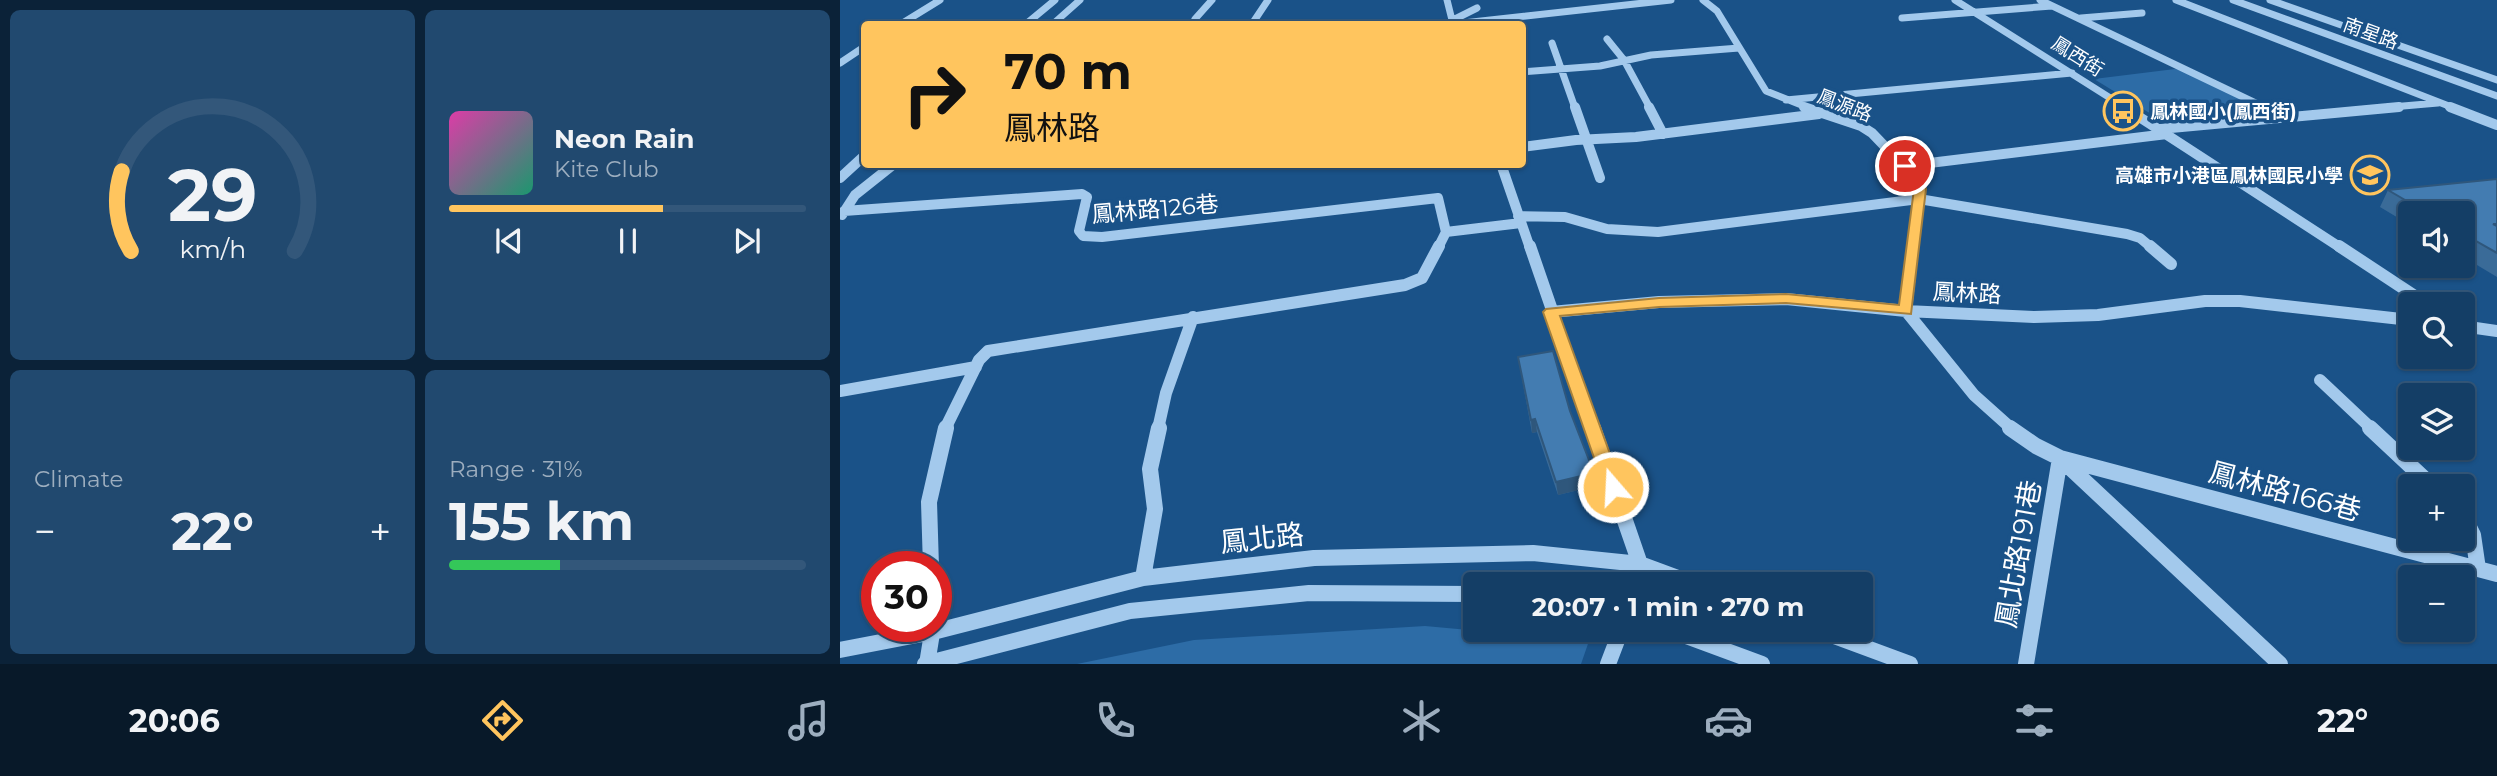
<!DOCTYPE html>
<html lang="en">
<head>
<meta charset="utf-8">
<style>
	body { margin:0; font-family:Montserrat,"Noto Sans TC",sans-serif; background:#21496f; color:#f1f3f6; height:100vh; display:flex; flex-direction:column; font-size:26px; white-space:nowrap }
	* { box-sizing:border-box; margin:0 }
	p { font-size:23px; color:#9daebf }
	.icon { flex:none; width:38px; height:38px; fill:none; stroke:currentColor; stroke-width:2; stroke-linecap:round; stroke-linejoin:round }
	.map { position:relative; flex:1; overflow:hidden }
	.details { display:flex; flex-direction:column; gap:10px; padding:10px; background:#0b2238; width:840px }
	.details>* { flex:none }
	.guide { position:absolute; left:21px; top:21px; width:665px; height:147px; border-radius:7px; box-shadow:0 2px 5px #0004,0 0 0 2px #33577a; background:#ffc55e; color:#111; overflow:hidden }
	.tools { position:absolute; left:1558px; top:201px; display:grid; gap:14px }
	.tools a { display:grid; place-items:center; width:77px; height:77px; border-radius:7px; background:#143e66; box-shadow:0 2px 5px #0004,0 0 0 2px #33577a; font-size:35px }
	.speed { position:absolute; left:21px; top:551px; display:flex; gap:14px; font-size:35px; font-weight:700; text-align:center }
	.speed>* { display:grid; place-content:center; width:91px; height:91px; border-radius:50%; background:#143e66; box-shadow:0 2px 5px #0004,0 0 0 2px #33577a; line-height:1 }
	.speed .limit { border:10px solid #d22; background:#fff; color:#111 }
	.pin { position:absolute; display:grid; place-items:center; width:60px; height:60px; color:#fff; margin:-30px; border:4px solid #fff; border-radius:50%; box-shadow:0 2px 7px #0007 }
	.me { position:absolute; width:77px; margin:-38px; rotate:341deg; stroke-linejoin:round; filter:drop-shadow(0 0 5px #0008) }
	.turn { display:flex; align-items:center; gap:24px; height:147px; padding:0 28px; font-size:32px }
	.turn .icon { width:91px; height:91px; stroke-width:2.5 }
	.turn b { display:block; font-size:49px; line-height:60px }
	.big { font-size:52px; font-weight:700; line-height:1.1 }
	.details .tile { flex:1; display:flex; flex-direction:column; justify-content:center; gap:10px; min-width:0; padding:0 24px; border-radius:10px; background:#21496f }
	.details .dial { align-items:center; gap:0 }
	.dial svg { height:182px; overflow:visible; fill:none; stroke:#33577a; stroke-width:7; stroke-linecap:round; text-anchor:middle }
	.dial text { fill:#f1f3f6; stroke:none }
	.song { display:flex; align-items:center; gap:21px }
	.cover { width:84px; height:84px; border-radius:10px; background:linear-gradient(135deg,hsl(320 70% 55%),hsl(160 70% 35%)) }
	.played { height:7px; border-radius:4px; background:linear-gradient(90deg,#ffc55e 60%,#33577a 60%) }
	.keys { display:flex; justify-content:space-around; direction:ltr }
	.heat { display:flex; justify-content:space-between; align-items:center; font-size:38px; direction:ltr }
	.charge { height:10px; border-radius:5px; background:linear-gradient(90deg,#34c759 31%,#33577a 0) }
	.details .tiles { flex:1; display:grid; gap:10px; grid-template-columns:repeat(2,1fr) }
	.trip { position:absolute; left:623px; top:572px; width:410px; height:70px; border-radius:7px; background:#143e66; box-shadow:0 2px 5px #0004,0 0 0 2px #33577a; font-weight:700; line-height:70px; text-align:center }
	.dock { display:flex; height:112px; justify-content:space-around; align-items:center; background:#081929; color:#9daebf }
	.dock .icon { width:49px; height:49px }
	.dock .on { color:#ffc55e }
	.dock b { font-size:32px; color:#f1f3f6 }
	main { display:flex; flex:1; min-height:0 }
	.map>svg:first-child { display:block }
</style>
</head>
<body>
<main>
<section class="details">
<div class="tiles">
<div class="tile dial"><svg viewBox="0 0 100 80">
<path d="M14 69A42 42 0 1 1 86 69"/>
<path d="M14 69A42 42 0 0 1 10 34" stroke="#ffc55e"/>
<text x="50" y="56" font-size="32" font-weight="700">29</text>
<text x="50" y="72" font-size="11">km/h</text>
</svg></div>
<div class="tile">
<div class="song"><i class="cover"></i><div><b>Neon Rain</b><p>Kite Club</p></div></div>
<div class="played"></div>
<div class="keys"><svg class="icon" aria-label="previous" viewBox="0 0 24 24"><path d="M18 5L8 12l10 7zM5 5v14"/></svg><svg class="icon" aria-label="pause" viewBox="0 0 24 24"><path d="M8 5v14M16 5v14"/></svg><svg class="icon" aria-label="next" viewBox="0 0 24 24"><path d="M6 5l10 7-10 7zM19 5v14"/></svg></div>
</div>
<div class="tile"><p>Climate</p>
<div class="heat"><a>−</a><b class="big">22°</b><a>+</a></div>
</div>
<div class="tile"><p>Range · 31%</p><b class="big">155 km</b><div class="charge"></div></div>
</div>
</section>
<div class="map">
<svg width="1657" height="664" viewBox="0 0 1657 664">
	<rect width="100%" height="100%" fill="#1a5288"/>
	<!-- green -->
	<path fill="#2d6ca6" d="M1335 69 1343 70 1427 112V117L1333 124 1321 120 1254 79Z
		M585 626 749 641 741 664H237L354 640Z"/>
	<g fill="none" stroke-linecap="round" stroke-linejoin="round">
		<!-- minor-far3 -->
		<path stroke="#a3c9ec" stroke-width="7" d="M607 0 613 24
			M863 0 877 11 926 91 969 108
			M1115 0 1286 108
			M1200 0 1426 108
			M1336 0 1614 108
			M1393 0 1657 96
			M1430 0 1657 80
			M1062 18 1212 6
			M1241 18 1302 13
			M355 19 372 0
			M613 20 637 8
			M61 24 100 0
			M186 24 215 0
			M213 24 240 0
			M412 24 428 0
			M614 24 831 0
			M767 39 784 60 810 108
			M712 43 735 108
			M0 63 24 47
			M682 72 760 66 811 55 899 48
			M946 100 1232 73
			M1540 108 1598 103"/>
		<!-- minor-far2 -->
		<path stroke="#a3c9ec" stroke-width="10" d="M735 107 760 178
			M809 107 823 134
			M964 107 1021 126 1032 133 1077 180 1080 189 1073 248
			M1284 107 1501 248
			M1422 107 1446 118
			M1610 107 1657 125
			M1320 129 1559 107
			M682 147 736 140 796 137 979 114
			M661 164 690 248
			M1065 166 1327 134
			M0 178 24 156
			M4 211 242 194 247 197 239 231 243 236 262 237 598 198 606 232
			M2 215 15 195 54 164
			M678 216 725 217 767 229 818 232 1079 199 1287 234 1300 238 1312 248
			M598 248 606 232 681 223"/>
		<!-- minor-far1 -->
		<path stroke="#a3c9ec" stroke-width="12" d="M690 246 753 429
			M1073 246 1066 311 1134 395 1172 429
			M1310 246 1331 264
			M1499 246 1587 304
			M711 312 819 302 946 299 1066 311 1194 317 1258 315 1365 301H1400L1570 320
			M1622 326 1657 331
			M1480 380 1532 429
			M0 391 136 367
			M105 429 139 360 148 351 565 285 582 278 599 246
			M318 429 326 393 353 317"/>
		<!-- minor -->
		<path stroke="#a3c9ec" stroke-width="16" d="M753 428 800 564 795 584
			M1170 428 1196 446 1220 458 1657 574
			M1530 428 1592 486
			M1223 461 1440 664
			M1622 513 1633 535 1638 569
			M91 567 89 502 106 428
			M303 578 315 509 310 469 319 428
			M830 630 922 664
			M978 630 1070 664
			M0 650 93 632 303 578 474 558 693 553 800 564 854 584
			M85 664 290 611 469 593 635 594
			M87 664 93 627
			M768 664 781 630
			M1186 664 1220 458"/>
	</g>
	<!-- wall -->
	<path fill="#3a6b98" d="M1657 179V277L1622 256V214H1570V225L1540 207 1548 190Z
		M678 357 730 411 755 486 718 495 697 432 692 433Z"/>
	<!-- shaded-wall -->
	<path fill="#2f577c" d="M695 419 697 432 692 433 691 420Z
		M754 473 755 486 718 495 716 482Z"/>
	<!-- building -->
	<path fill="#437cb1" stroke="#2f577c" stroke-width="2" d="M1657 179V224H1653L1657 226V253L1622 233V214H1589L1548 190Z
		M713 351 730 411 754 473 716 482 695 419 691 420 678 357Z"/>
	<!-- route -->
	<path fill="#ffc55e" stroke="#a6803d" stroke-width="2" d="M1065 162C1075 166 1083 179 1086 189L1071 314 946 303 819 307 720 316 782 487 780 492 773 494 766 492 703 312 706 309 819 298 946 294 1059 305 1074 189 1059 166Z"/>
	<!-- icons -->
	<defs>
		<symbol id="bus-ring" viewBox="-11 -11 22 22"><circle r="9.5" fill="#1a5288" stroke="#ffc55e" stroke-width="1.5"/><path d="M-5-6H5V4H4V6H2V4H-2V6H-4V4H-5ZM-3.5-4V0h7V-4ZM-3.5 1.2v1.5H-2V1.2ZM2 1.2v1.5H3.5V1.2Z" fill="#ffc55e"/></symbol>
		<symbol id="school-ring" viewBox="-11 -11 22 22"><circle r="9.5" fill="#1a5288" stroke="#ffc55e" stroke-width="1.5"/><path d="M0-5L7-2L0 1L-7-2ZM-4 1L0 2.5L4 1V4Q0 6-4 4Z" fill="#ffc55e"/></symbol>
	</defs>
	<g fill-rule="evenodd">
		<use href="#bus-ring" x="1261" y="89" width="44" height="44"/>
		<use href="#school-ring" x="1508" y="153" width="44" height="44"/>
	</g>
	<g text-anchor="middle" stroke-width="7" stroke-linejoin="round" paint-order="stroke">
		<!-- far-street labels -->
		<g font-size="19" fill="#fff" stroke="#1a5288">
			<text transform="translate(1531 33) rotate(20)" y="7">南星路</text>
			<text transform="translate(1238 56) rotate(32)" y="7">鳳西街</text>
			<text transform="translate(1005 105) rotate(21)" y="7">鳳源路</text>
		</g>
		<!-- far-poi labels -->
		<g font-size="19" font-weight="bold" fill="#fff" stroke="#1a5288" text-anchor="start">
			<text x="1310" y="118">鳳林國小(鳳西街)</text>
			<text x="1503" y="182" text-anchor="end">高雄市小港區鳳林國民小學</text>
		</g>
		<!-- street labels -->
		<g font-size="23" fill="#fff" stroke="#1a5288">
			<text transform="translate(315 209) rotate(-5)" y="8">鳳林路126巷</text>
			<text transform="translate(1127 293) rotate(3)" y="8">鳳林路</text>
		</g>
		<!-- near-street labels -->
		<g font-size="28" fill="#fff" stroke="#1a5288">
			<text transform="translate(1445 491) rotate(15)" y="10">鳳林路166巷</text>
			<text transform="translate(422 538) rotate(-6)" y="10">鳳北路</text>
			<text transform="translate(1178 554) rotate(-80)" y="10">鳳北路191巷</text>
		</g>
	</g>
</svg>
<div class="tools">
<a><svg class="icon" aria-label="sound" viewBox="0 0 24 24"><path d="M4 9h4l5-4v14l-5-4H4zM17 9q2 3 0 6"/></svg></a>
<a><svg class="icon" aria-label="search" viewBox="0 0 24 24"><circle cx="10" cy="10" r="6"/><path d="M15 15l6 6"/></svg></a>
<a><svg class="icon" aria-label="layers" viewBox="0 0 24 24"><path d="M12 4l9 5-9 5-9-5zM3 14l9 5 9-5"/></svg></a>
<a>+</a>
<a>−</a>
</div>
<div class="speed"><div class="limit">30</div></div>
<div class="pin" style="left:1065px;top:166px;background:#d93025"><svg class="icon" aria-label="arrive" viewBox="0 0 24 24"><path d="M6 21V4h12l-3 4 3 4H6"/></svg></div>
<svg class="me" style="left:773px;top:487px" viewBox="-20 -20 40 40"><circle r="17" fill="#ffc55e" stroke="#fff" stroke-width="3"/><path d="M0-11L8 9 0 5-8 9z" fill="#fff"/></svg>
<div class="trip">20:07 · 1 min · 270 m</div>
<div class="guide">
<div class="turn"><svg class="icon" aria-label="right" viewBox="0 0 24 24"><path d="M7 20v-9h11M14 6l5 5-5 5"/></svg><div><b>70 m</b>鳳林路</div></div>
</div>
</div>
</main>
<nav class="dock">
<b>20:06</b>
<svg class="icon on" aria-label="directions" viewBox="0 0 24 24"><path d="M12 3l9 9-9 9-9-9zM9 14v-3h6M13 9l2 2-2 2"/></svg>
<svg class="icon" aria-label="music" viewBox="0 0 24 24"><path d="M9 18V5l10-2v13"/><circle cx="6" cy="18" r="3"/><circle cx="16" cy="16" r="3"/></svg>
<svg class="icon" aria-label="phone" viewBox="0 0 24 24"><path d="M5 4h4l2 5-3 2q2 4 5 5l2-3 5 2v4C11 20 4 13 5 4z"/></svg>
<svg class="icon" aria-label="climate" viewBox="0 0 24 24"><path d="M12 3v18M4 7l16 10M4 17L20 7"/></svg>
<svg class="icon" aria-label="car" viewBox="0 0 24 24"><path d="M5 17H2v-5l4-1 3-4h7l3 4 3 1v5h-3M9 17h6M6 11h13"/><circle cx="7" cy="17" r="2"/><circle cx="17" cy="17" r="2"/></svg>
<svg class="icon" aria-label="filters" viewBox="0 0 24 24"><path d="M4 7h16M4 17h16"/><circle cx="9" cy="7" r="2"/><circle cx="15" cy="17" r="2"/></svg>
<b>22°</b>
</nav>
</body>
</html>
